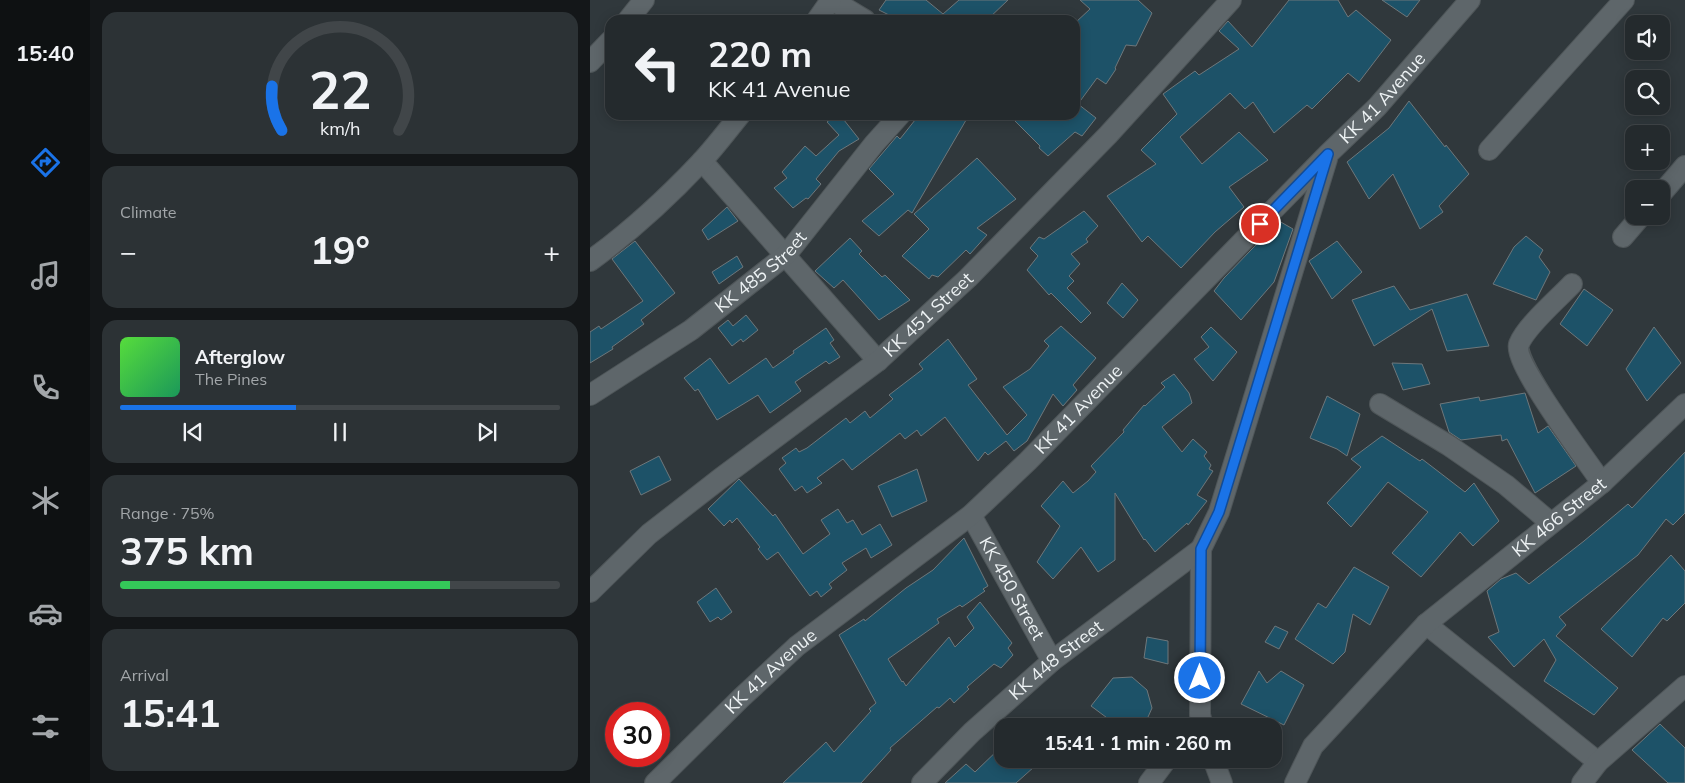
<!DOCTYPE html>
<html lang="en">
<head>
<meta charset="utf-8">
<style>
	body { margin:0; font-family:Mulish,sans-serif; background:#2c3235; color:#f1f3f6; height:100vh; display:flex; flex-direction:column; font-size:19px; white-space:nowrap }
	* { box-sizing:border-box; margin:0 }
	p { font-size:16px; color:#a3a7aa }
	.icon { flex:none; width:28px; height:28px; fill:none; stroke:currentColor; stroke-width:2; stroke-linecap:round; stroke-linejoin:round }
	.map { position:relative; flex:1; overflow:hidden }
	.drawer { display:flex; flex-direction:column; gap:12px; padding:12px; background:#141719; width:500px }
	.drawer>* { flex:none }
	.guide { position:absolute; left:15px; top:15px; width:475px; height:105px; border-radius:15px; box-shadow:0 2px 12px #0003,0 0 0 1px #414649; background:#242a2d; color:#f1f3f6; overflow:hidden }
	.tools { position:absolute; left:1035px; top:15px; display:grid; gap:10px }
	.tools a { display:grid; place-items:center; width:45px; height:45px; border-radius:10px; background:#242a2d; box-shadow:0 2px 12px #0003,0 0 0 1px #414649; font-size:25px }
	.speed { position:absolute; left:15px; top:702px; display:flex; gap:10px; font-size:25px; font-weight:700; text-align:center }
	.speed>* { display:grid; place-content:center; width:65px; height:65px; border-radius:50%; background:#242a2d; box-shadow:0 2px 12px #0003,0 0 0 1px #414649; line-height:1 }
	.speed .limit { border:8px solid #d22; background:#fff; color:#111 }
	.pin { position:absolute; display:grid; place-items:center; width:42px; height:42px; color:#fff; margin:-21px; border:2px solid #fff; border-radius:50%; box-shadow:0 1px 5px #0007 }
	.me { position:absolute; width:55px; margin:-28px; rotate:0deg; stroke-linejoin:round; filter:drop-shadow(0 0 4px #0008) }
	.turn { display:flex; align-items:center; gap:18px; height:105px; padding:0 20px; font-size:22px }
	.turn .icon { width:65px; height:65px; stroke-width:2.5 }
	.turn b { display:block; font-size:35px; line-height:42px }
	.big { font-size:38px; font-weight:700; line-height:1.1 }
	.drawer .tile { flex:1; display:flex; flex-direction:column; justify-content:center; gap:8px; min-width:0; padding:0 18px; border-radius:15px; background:#2c3235 }
	.drawer .dial { align-items:center; gap:0 }
	.dial svg { height:130px; overflow:visible; fill:none; stroke:#414649; stroke-width:7; stroke-linecap:round; text-anchor:middle }
	.dial text { fill:#f1f3f6; stroke:none }
	.song { display:flex; align-items:center; gap:15px }
	.cover { width:60px; height:60px; border-radius:8px; background:linear-gradient(135deg,hsl(110 70% 55%),hsl(150 70% 35%)) }
	.played { height:5px; border-radius:2px; background:linear-gradient(90deg,#1a73e8 40%,#414649 40%) }
	.keys { display:flex; justify-content:space-around; direction:ltr }
	.heat { display:flex; justify-content:space-between; align-items:center; font-size:28px; direction:ltr }
	.charge { height:8px; border-radius:4px; background:linear-gradient(90deg,#34c759 75%,#414649 0) }
	.trip { position:absolute; left:404px; top:718px; width:288px; height:50px; border-radius:15px; background:#242a2d; box-shadow:0 2px 12px #0003,0 0 0 1px #414649; font-weight:700; line-height:50px; text-align:center }
	main { display:flex; flex:1; min-height:0 }
	.tab-bar { display:flex; flex-direction:column; width:90px; justify-content:space-around; align-items:center; background:#0e1112; color:#a3a7aa }
	.tab-bar .icon { width:35px; height:35px }
	.tab-bar .active { color:#1a73e8 }
	.tab-bar b { font-size:22px; color:#f1f3f6 }
	.map>svg:first-child { display:block }
</style>
</head>
<body>
<main>
<nav class="tab-bar">
<b>15:40</b>
<svg class="icon active" aria-label="directions" viewBox="0 0 24 24"><path d="M12 3l9 9-9 9-9-9zM9 14v-3h6M13 9l2 2-2 2"/></svg>
<svg class="icon" aria-label="music" viewBox="0 0 24 24"><path d="M9 18V5l10-2v13"/><circle cx="6" cy="18" r="3"/><circle cx="16" cy="16" r="3"/></svg>
<svg class="icon" aria-label="phone" viewBox="0 0 24 24"><path d="M5 4h4l2 5-3 2q2 4 5 5l2-3 5 2v4C11 20 4 13 5 4z"/></svg>
<svg class="icon" aria-label="climate" viewBox="0 0 24 24"><path d="M12 3v18M4 7l16 10M4 17L20 7"/></svg>
<svg class="icon" aria-label="car" viewBox="0 0 24 24"><path d="M5 17H2v-5l4-1 3-4h7l3 4 3 1v5h-3M9 17h6M6 11h13"/><circle cx="7" cy="17" r="2"/><circle cx="17" cy="17" r="2"/></svg>
<svg class="icon" aria-label="filters" viewBox="0 0 24 24"><path d="M4 7h16M4 17h16"/><circle cx="9" cy="7" r="2"/><circle cx="15" cy="17" r="2"/></svg>
</nav>
<section class="drawer">
<div class="tile dial"><svg viewBox="0 0 100 80">
<path d="M14 69A42 42 0 1 1 86 69"/>
<path d="M14 69A42 42 0 0 1 8 42" stroke="#1a73e8"/>
<text x="50" y="56" font-size="32" font-weight="700">22</text>
<text x="50" y="72" font-size="11">km/h</text>
</svg></div>
<div class="tile"><p>Climate</p>
<div class="heat"><a>−</a><b class="big">19°</b><a>+</a></div>
</div>
<div class="tile">
<div class="song"><i class="cover"></i><div><b>Afterglow</b><p>The Pines</p></div></div>
<div class="played"></div>
<div class="keys"><svg class="icon" aria-label="previous" viewBox="0 0 24 24"><path d="M18 5L8 12l10 7zM5 5v14"/></svg><svg class="icon" aria-label="pause" viewBox="0 0 24 24"><path d="M8 5v14M16 5v14"/></svg><svg class="icon" aria-label="next" viewBox="0 0 24 24"><path d="M6 5l10 7-10 7zM19 5v14"/></svg></div>
</div>
<div class="tile"><p>Range · 75%</p><b class="big">375 km</b><div class="charge"></div></div>
<div class="tile"><p>Arrival</p><b class="big">15:41</b></div>
</section>
<div class="map">
<svg width="1095" height="783" viewBox="0 0 1095 783">
	<rect width="100%" height="100%" fill="#30383c"/>
	<!-- building -->
	<path fill="#1d5268" stroke="#6e777b" d="M296 0H336L353 14 369 0H418L397 20H309L289 10Z
		M490 0H548L562 13 546 46 536 45 525 68 526 69 516 84 507 78 488 104 506 118 492 136 485 132 458 156 449 148 450 146 419 115H485V23L500 9Z
		M699 0H748L758 17 766 10 801 40 769 82 758 73 722 109 717 105 684 133 663 102 655 109 640 93 590 137 612 164 649 132 678 160 639 187 654 207 625 232 591 268 558 236 552 242 517 196 566 164 551 150 587 114 573 94 605 71 609 75 649 49 629 31 638 21 662 47Z
		M792 0H830L817 17Z
		M819 101 855 147 856 145 879 174 849 206 853 212 830 229 803 174 779 199 757 162 799 128Z
		M246 115H250L269 139 249 151 226 179 231 184 218 199 216 198 203 208 184 188 197 178 192 172 215 146 226 156 249 135 237 122Z
		M329 115H379L322 213 318 210 289 236 272 221 304 194 279 169 307 136 310 139Z
		M387 158 426 199 387 228 397 235 380 254 376 250 348 277 342 275 339 279 312 256 339 229 324 214Z
		M137 207 148 221 118 240 112 230Z
		M494 211 508 226 496 239 498 242 481 254 490 264 479 276 484 281 477 288 501 313 491 323 461 293 459 295 437 270 448 256 440 248 449 237 454 239Z
		M689 221 703 229 684 282 651 320 624 291 634 278Z
		M936 236 953 250 949 257 960 272 946 300 903 284 924 247Z
		M260 238 272 251 269 254 292 277 295 275 320 300 289 320 253 280 244 288 225 271Z
		M45 241 85 293 51 320 54 324 22 347 23 349 0 363V332L9 326 11 329 53 301 22 259Z
		M747 241 772 272 742 299 719 261Z
		M147 256 153 267 129 284 122 272Z
		M532 283 548 300 533 318 517 303Z
		M804 286 820 310 877 294 899 346 857 351 842 309 784 346 762 300Z
		M994 289 1023 310 997 346 970 324Z
		M156 315 168 330 153 342 151 339 142 346 128 328 138 320 143 326Z
		M471 326 506 358 483 385 487 390 473 406 463 394 437 441 424 451 416 441 398 455 395 452 388 461 355 417 331 436 327 430 315 439 310 433 262 470 253 459 227 478 232 483 217 493 212 486 205 491 189 469 196 463 192 458 206 448 209 452 217 448 256 418 260 423 275 411 280 418 303 399 299 395 333 369 329 364 358 339 387 379 378 385 417 435 437 415 413 387 440 369 459 346 454 341Z
		M621 327 647 352 623 381 604 359 619 347 611 337Z
		M1064 327 1091 363 1057 401 1036 369Z
		M236 328 244 340 240 343 250 357 239 364 236 361 205 382 211 391 180 413 168 395 127 420 108 389 105 391 94 378 120 358 139 384 176 358 183 368 204 353 203 351Z
		M802 363 832 364 840 384 813 390Z
		M584 374 599 393 602 403 572 427 592 452 603 439 617 452 614 456 621 465 619 469 623 471 607 495 617 501 598 525 597 523 565 552 555 539 554 540 525 493V560L508 572 491 547 463 579 447 562 470 526 451 506 473 481 483 493 498 481 506 472 501 466 534 432 533 430 554 405 555 406 575 387 571 383Z
		M935 393 948 433 958 426 986 466 945 493 917 439 912 441 911 435 871 440 859 432 850 404 889 397 890 401Z
		M737 396 770 414 757 456 747 449 720 438Z
		M792 436 830 461 832 459 875 492 884 483 909 521 883 546 870 532 831 577 802 553 838 512 798 482 761 527 737 503 771 467 761 459Z
		M1095 452V513L1083 525 1076 519 1048 555 969 617 976 625 966 636 1028 688 1004 715 954 681 966 660 954 639 924 667 898 637 909 632 897 591 911 579 926 573 939 584 994 541 1038 504 1042 508Z
		M69 456 81 480 51 495 40 471Z
		M327 469 337 501 302 517 288 486Z
		M149 479 183 516 185 514 213 554 240 534 231 520 248 509 257 523 263 520 272 535 290 524 302 545 281 558 276 548 252 563 257 570 239 584 242 588 231 597 227 591 220 596 188 552 177 560 168 549 170 547 147 518 142 523 140 520 134 526 118 509Z
		M374 538 398 586 393 589 395 591 372 607 370 605 347 619 349 623 298 659 312 682 313 681 316 686 359 637 365 647 384 628 377 617 390 602 422 643 418 648 423 655 411 668 404 664 377 687 379 689 364 703 360 698 349 708 347 707 300 748 301 750 271 783H193L236 742 244 752 281 711 279 709 286 703 249 635 274 619 275 621 316 588 343 570Z
		M1081 555 1095 571V603L1077 621 1073 618 1042 657 1011 629Z
		M764 567 799 587 780 625 763 614 755 652 743 664 705 639 728 603 736 608Z
		M126 588 142 612 131 620 128 617 120 622 107 602Z
		M685 626 698 632 689 649 675 642Z
		M557 637 578 641V664L554 658Z
		M669 671 677 683 691 671 714 685 694 725 651 704Z
		M542 677 557 690 562 708 554 726H528L501 706 523 678Z
		M1070 724 1095 748V783H1078L1042 750Z
		M412 746V759H453L426 783H355L376 764 385 772Z"/>
	<g fill="none" stroke-linecap="round" stroke-linejoin="round">
		<defs>
			<g id="minor">
				<path d="M242 0 275 20"/>
				<path d="M38 20 54 0"/>
				<path d="M227 20 241 0"/>
				<path d="M0 62 20 41"/>
				<path d="M899 150 1034 0"/>
				<path d="M112 161 288 361"/>
				<path d="M1071 194 1095 166"/>
				<path d="M1033 237 1051 216"/>
				<path d="M0 261C40 232 77 198 111 162 125 147 137 131 150 115"/>
				<path d="M982 284C968 299 936 326 929 344 922 362 998 462 1012 483"/>
				<path id="s1" d="M0 395 101 330 196 255 284 144 310 115"/>
				<path d="M790 404 858 445 916 485 961 523"/>
				<path id="s2" d="M381 515 462 661"/>
				<path id="s3" d="M0 592 59 534 131 478 288 361 378 278 518 135 641 0"/>
				<path d="M836 624 1008 762"/>
				<path d="M613 726 610 715 611 549 629 512 737 159"/>
				<path d="M623 759 632 783"/>
				<path id="s4" d="M65 783 151 698 207 646 381 515 438 461 738 154 787 107 880 0"/>
				<path id="s5" d="M332 783 382 732 462 661 611 549"/>
				<path d="M559 783 577 759"/>
				<path id="s6" d="M705 783 723 746 836 624 1012 483 1095 404"/>
				<path d="M992 783 1008 762 1095 686"/>
			</g>
		</defs>
		<!-- minor casing -->
		<use href="#minor" stroke="#4f5659" stroke-width="22"/>
		<!-- minor -->
		<use href="#minor" stroke="#5e666a" stroke-width="20"/>
	</g>
	<g fill="none" stroke-linecap="round" stroke-linejoin="round">
		<defs>
			<path id="route" d="M610 678 611 549 629 512 738 154 670 224"/>
		</defs>
		<!-- route casing -->
		<use href="#route" stroke="#114b97" stroke-width="12"/>
		<!-- route -->
		<use href="#route" stroke="#1a73e8" stroke-width="9"/>
	</g>
	<g text-anchor="middle" stroke-width="5" stroke-linejoin="round" paint-order="stroke">
		<!-- street labels -->
		<g font-size="18" fill="#edf2f4" stroke="#262e31">
			<text dy="6" stroke="none"><textPath href="#s4" startOffset="1001">KK 41 Avenue</textPath></text>
			<text dy="6" stroke="none"><textPath href="#s1" startOffset="211">KK 485 Street</textPath></text>
			<text dy="6" stroke="none"><textPath href="#s3" startOffset="438">KK 451 Street</textPath></text>
			<text dy="6" stroke="none"><textPath href="#s4" startOffset="566">KK 41 Avenue</textPath></text>
			<text dy="6" stroke="none"><textPath href="#s6" startOffset="378">KK 466 Street</textPath></text>
			<text dy="6" stroke="none"><textPath href="#s2" startOffset="84">KK 450 Street</textPath></text>
			<text dy="6" stroke="none"><textPath href="#s5" startOffset="182">KK 448 Street</textPath></text>
			<text dy="6" stroke="none"><textPath href="#s4" startOffset="161">KK 41 Avenue</textPath></text>
		</g>
	</g>
</svg>
<div class="tools">
<a><svg class="icon" aria-label="sound" viewBox="0 0 24 24"><path d="M4 9h4l5-4v14l-5-4H4zM17 9q2 3 0 6"/></svg></a>
<a><svg class="icon" aria-label="search" viewBox="0 0 24 24"><circle cx="10" cy="10" r="6"/><path d="M15 15l6 6"/></svg></a>
<a>+</a>
<a>−</a>
</div>
<div class="speed"><div class="limit">30</div></div>
<div class="pin" style="left:670px;top:224px;background:#d93025"><svg class="icon" aria-label="arrive" viewBox="0 0 24 24"><path d="M6 21V4h12l-3 4 3 4H6"/></svg></div>
<svg class="me" style="left:610px;top:678px" viewBox="-20 -20 40 40"><circle r="17" fill="#1a73e8" stroke="#fff" stroke-width="3"/><path d="M0-11L8 9 0 5-8 9z" fill="#fff"/></svg>
<div class="trip">15:41 · 1 min · 260 m</div>
<div class="guide">
<div class="turn"><svg class="icon" aria-label="left" viewBox="0 0 24 24"><path d="M17 20v-9H6M10 6l-5 5 5 5"/></svg><div><b>220 m</b>KK 41 Avenue</div></div>
</div>
</div>
</main>
</body>
</html>
